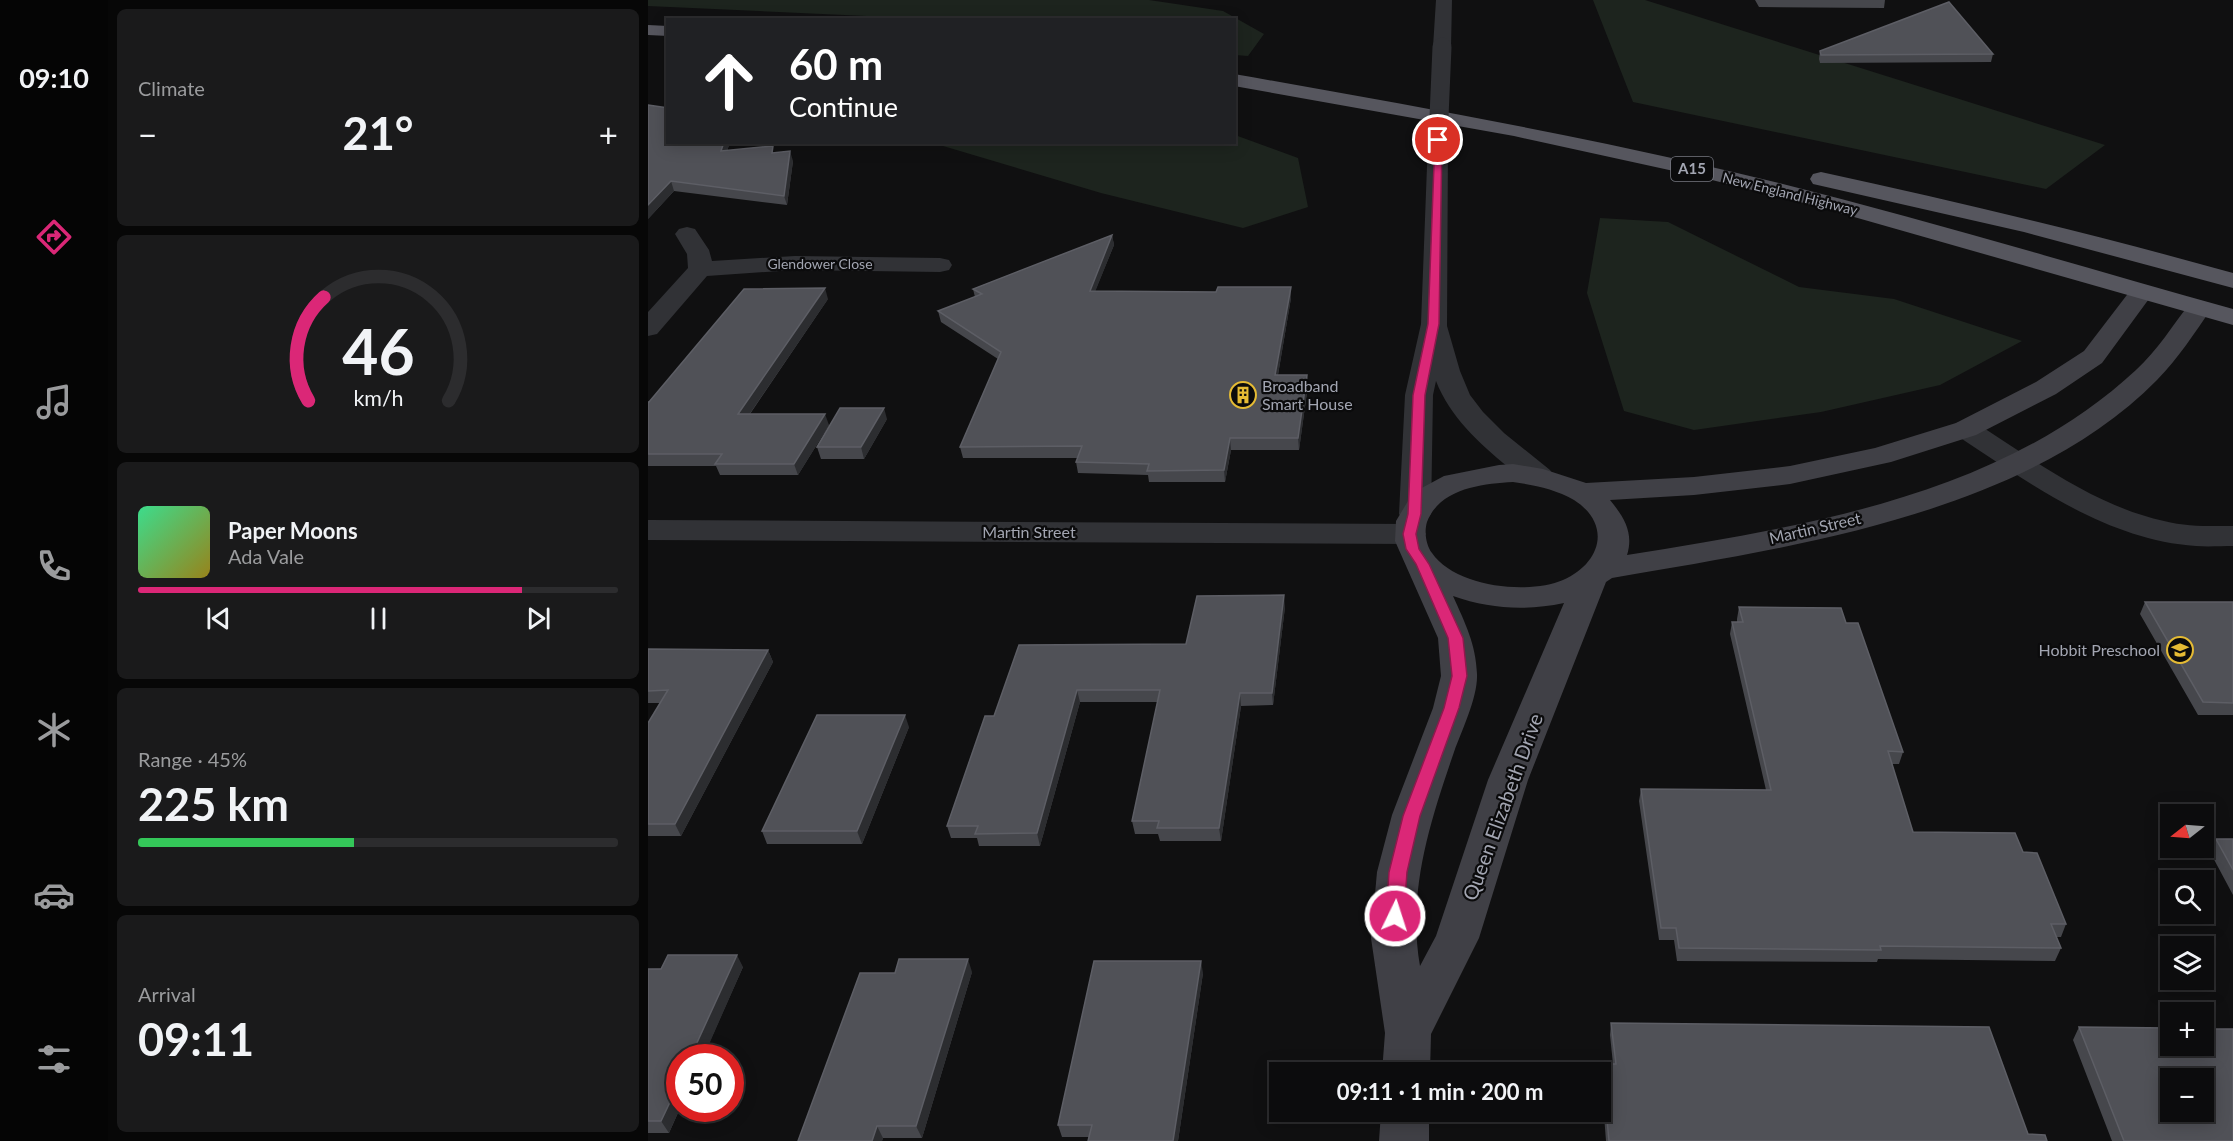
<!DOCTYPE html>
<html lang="en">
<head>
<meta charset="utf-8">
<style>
	body { margin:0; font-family:Lato,sans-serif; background:#1a1a1b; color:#f1f3f6; height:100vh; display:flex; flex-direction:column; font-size:22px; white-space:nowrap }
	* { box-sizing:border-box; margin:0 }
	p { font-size:20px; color:#9a9b9d }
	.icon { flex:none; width:33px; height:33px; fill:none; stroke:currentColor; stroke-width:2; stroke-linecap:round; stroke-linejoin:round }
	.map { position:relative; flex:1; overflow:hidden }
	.details { display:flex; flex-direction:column; gap:9px; padding:9px; background:#070707; width:540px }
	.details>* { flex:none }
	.banner { position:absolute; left:18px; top:18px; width:570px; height:126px; border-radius:0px; box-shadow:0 3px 15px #0003,0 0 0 2px #2c2c2e; background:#202124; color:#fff; overflow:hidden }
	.needle { width:39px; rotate:253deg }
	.controls { position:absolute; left:1512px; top:804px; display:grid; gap:12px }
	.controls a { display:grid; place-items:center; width:54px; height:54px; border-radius:0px; background:#0c0c0d; box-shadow:0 3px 15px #0003,0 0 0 2px #2c2c2e; font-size:30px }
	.speed { position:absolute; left:18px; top:1044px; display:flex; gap:12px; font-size:30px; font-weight:700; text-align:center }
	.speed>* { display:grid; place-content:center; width:78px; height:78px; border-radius:50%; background:#0c0c0d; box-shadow:0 3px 15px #0003,0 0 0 2px #2c2c2e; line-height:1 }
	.speed .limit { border:9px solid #d22; background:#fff; color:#111 }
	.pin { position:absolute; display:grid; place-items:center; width:51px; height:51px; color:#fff; margin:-26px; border:3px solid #fff; border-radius:50%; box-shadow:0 2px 6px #0007 }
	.me { position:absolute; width:66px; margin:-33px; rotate:4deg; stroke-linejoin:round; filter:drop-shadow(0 0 4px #0008) }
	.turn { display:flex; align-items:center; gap:21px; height:126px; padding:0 24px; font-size:27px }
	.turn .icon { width:78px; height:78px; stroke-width:2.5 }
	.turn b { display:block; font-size:42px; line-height:51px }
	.big { font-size:45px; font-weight:700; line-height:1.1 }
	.details .card { flex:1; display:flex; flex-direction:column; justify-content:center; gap:9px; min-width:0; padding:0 21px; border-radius:9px; background:#1a1a1b }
	.details .dial { align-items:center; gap:0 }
	.dial svg { height:156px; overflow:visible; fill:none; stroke:#2c2c2e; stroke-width:7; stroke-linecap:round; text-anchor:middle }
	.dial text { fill:#f1f3f6; stroke:none }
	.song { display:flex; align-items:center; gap:18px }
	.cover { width:72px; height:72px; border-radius:9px; background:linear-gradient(135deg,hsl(150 70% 55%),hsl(50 70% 35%)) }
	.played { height:6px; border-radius:3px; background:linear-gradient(90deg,#db2777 80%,#2c2c2e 80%) }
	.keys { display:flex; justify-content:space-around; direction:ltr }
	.heat { display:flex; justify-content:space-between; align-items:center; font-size:33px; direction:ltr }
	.charge { height:9px; border-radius:4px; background:linear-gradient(90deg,#34c759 45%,#2c2c2e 0) }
	.trip { position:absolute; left:621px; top:1062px; width:342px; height:60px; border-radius:0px; background:#0c0c0d; box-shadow:0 3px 15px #0003,0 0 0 2px #2c2c2e; font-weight:700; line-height:60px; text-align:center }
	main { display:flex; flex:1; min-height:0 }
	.tab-bar { display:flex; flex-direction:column; width:108px; justify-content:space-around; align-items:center; background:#050505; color:#9a9b9d }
	.tab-bar .icon { width:42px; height:42px }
	.tab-bar .active { color:#db2777 }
	.tab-bar b { font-size:27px; color:#f1f3f6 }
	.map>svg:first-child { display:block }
</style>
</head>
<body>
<main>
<nav class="tab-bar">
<b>09:10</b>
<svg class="icon active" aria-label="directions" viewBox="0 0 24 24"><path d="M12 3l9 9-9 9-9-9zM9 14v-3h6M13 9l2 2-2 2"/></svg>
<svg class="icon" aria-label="music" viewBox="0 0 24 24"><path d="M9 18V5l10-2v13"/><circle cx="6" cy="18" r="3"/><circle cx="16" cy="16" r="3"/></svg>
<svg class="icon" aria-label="phone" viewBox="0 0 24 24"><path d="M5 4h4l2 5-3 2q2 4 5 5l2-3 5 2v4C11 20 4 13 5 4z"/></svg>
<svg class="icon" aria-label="climate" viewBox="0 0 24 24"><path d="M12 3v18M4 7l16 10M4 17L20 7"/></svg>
<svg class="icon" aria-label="car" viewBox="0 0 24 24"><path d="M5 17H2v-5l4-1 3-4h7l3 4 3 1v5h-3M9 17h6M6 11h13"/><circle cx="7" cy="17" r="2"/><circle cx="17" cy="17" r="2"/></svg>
<svg class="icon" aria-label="filters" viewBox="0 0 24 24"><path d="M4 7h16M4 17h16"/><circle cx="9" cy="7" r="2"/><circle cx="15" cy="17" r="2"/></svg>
</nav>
<section class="details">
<div class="card"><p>Climate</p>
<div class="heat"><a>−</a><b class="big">21°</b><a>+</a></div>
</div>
<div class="card dial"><svg viewBox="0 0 100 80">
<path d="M14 69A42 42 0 1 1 86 69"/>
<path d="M14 69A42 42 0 0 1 22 16" stroke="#db2777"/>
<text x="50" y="56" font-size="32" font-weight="700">46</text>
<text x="50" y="72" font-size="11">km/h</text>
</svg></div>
<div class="card">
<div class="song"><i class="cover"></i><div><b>Paper Moons</b><p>Ada Vale</p></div></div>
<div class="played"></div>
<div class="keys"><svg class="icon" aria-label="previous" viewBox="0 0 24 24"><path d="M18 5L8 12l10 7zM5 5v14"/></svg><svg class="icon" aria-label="pause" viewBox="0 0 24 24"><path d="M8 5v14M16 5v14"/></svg><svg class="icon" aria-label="next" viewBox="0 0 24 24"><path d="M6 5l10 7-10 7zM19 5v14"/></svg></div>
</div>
<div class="card"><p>Range · 45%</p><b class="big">225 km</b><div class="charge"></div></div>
<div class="card"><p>Arrival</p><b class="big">09:11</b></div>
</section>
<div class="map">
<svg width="1585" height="1141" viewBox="0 0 1585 1141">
	<rect width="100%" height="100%" fill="#101011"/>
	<!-- green -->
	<path fill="#1d241e" d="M0 0H501L575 11 616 34 600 56 587 55 586 20H306L0 6Z
		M945 0H997L1457 145 1398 189 985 102Z
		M587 135 650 158 660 207 595 228 453 193 285 143 586 142Z
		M952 218 1020 222 1151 287 1246 299 1374 341 1292 385 1173 412 1046 430 976 411 939 293Z"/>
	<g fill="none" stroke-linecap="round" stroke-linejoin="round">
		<!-- minor -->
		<path fill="#313236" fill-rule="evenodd" d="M39 227 47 229 61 250 64 261 147 256 292 258 301 260 304 265 301 270 292 272 147 270 59 276 9 334 0 336V312L40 268 39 254 27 234 31 229Z
			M1318 420 1328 423C1386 460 1447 506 1516 521 1539 527 1562 526 1585 526V546C1573 546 1560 547 1548 546 1458 540 1381 483 1308 435L1304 429 1308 423Z
			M0 520 762 524 773 527 778 534 773 541 762 544 0 540Z"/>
		<!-- tertiary -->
		<path fill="#313236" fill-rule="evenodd" d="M788 0H804L803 47 800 51H788L785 47Z
			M790 134 797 136 800 140 799 326 812 371 822 395 835 412 856 433 902 470 906 476 902 482C895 484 890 485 883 483 875 480 867 472 860 467 831 443 802 417 788 381L785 395 783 514 778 521 767 523 756 521 751 514 757 395 773 324 780 140 783 136Z"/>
		<!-- secondary -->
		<path fill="#404046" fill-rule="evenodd" d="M1494 285 1503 287 1506 292 1454 363 1408 394 1328 435 1243 462 1142 484 1046 495 962 500C976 517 986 533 979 555 1156 526 1351 497 1488 370 1509 351 1525 325 1542 303L1551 300 1560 303 1564 308C1547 332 1530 359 1509 380 1376 515 1143 547 964 578L958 582 880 780 831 938 783 1034 782 1072H734L737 1033 723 938 729 872 744 815 785 708 793 676 790 638 747 541 748 521 760 501 770 490 796 476 851 465 865 464 895 469 938 483 1046 477 1142 466 1227 448 1308 423 1388 382 1436 351 1485 287ZM865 482C886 485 907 489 926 500 965 525 952 564 915 580 880 595 807 587 784 553 778 545 776 532 779 522 792 488 834 484 865 482ZM805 596C842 609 878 611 916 603L840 780 788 936 772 966C759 892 782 822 806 752 814 730 830 697 829 674 828 644 817 623 805 596Z
			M733 1112H781V1141H731Z"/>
		<!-- trunk -->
		<path fill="#56565e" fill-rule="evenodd" d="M0 25 20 26V36L0 35Z
			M586 74C739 101 891 128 1042 162 1225 203 1405 259 1585 309V325L1164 205 1044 175 866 136 586 86Z
			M1173 172C1311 202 1449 235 1585 273V288L1376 232 1165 184 1162 179 1165 174Z"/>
		<!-- tertiary-bridge -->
		<path stroke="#313236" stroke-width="19" d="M790 140 794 47"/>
	</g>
	<!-- wall -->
	<path fill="#46474c" d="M1107 0H1237L1236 8 1111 7Z
		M1172 51 1345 54 1343 62 1172 63 1171 59Z
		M20 142H82L79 151 127 153 145 161 139 205 26 191 0 219Z
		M464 235 466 245 447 291 643 298 630 375H659L660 385 651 450H583L577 482H501L500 475 430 473 428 462 430 458H315L312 447 350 359 293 322 290 311 327 297 325 289Z
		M180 299 102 414 181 425 150 475H72L68 466H0V402Z
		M239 419 216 459H173L169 447Z
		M1497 602H1585V715H1550L1492 614Z
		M637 607 625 705 593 706 573 841H512L510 834H487L484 821 510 702H432L392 846H331L329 838H303L299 826 346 716Z
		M1091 607 1198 623 1255 752 1251 764H1244L1265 832 1375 852 1418 924 1413 937H1408L1413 948 1407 961 1230 959 1229 962 1029 961 1026 940H1011L991 801 993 789 1118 790 1082 634 1084 622H1089V619Z
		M0 649 120 650 125 662 33 836H0V723L12 703H0Z
		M261 727 214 844H119L114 831Z
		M1568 839H1585V895L1562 852Z
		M95 967 21 1133H0V969Z
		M324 972 274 1138H235L234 1141H150Z
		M555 973 530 1141H440L441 1137H414L410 1125Z
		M963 1023 1380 1134 1399 1141H958L953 1076 954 1064H965L962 1035Z
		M1431 1027 1585 1141H1464L1425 1040Z"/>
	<!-- shaded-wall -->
	<path fill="#2c2d30" d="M76 142H82L76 161 73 151Z
		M142 151 145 161 139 205 136 196Z
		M23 181 26 191 0 219V205Z
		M464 235 466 245 443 302 442 291Z
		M643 287V298L628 386 627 375Z
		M177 288 180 299 94 425 90 414Z
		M659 375 660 385 651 450 650 438Z
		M236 408 239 419 216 459 213 447Z
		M177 414 181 425 150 475 146 464Z
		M582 438 583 450 577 482 576 470Z
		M636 595 637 607 625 705 624 693Z
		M120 650 125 662 33 836 27 824Z
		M429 690 432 702 392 846 389 833Z
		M592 693 593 706 573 841 571 828Z
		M257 715 261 727 214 844 209 831Z
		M89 955 95 967 55 1058H42Z
		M320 959 324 972 274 1138 268 1126Z
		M553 961 555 973 530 1141H525Z
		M32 1081V1108L21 1133 13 1121Z
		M229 1126 235 1138 234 1141H224Z"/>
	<!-- building -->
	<path fill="#505157" stroke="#5d5e65" stroke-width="1.5" fill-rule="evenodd" d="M1301 2 1345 54 1173 55 1172 51Z
		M0 105 20 108V142H76L73 151 125 146 124 153 142 151 136 196 23 181 0 205Z
		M464 235 442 291 568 292 570 287H643L627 375H659L650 438H582L576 470 499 471 501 464 428 462 434 446 312 447 353 352 290 311 334 294 325 289Z
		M177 288 90 414H177L146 464H67L74 454H0V402H1L96 289Z
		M192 408H236L213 447H169Z
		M636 595 624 693H592L571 828H509L511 821H484L512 690H429L389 833 327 834 330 826H299L337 716H346L371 645 538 644 549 596Z
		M1497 602H1585V703L1555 702Z
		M1091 607 1193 608 1198 623H1210L1255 752 1240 751 1265 832 1367 833 1375 852 1389 853 1418 924H1403L1413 948 1232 946 1233 950 1031 948 1028 928H1013L993 789 1123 790 1084 622H1095Z
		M0 649 120 650 27 824H0V723L20 690 0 691Z
		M169 715H257L209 831H114Z
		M1568 839H1585V870Z
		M20 955H89L42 1058H32V1081L13 1121H0V969H13Z
		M251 959H320L268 1126H229L224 1141H150L212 973H247Z
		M446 961H553L525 1141H440L444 1125H410Z
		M963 1023 1341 1027 1380 1134 1397 1135 1399 1141H961L954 1064H968Z
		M1431 1027 1522 1028V1046H1556V1029H1585V1141H1476ZM1522 1078H1556V1112H1522Z"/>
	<!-- route -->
	<path fill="#db2777" stroke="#8e194d" stroke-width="1.5" d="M787 138 794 140 791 324 777 395 773 514 768 534 771 549 781 564 815 638 819 676 811 708 772 816 759 872 756 916 753 921 747 923 740 921 738 916 741 872 755 816 796 708 804 676 800 638 768 564 758 549 755 534 760 514 765 395 780 324Z"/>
	<!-- icons -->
	<defs>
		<symbol id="building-ring" viewBox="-11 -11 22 22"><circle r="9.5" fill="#0b0b0c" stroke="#e5bb34" stroke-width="1.5"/><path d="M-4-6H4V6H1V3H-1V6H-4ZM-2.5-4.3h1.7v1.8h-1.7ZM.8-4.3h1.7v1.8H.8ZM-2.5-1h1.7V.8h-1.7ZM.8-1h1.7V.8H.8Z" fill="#e5bb34"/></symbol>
		<symbol id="school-ring" viewBox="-11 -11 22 22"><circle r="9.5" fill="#0b0b0c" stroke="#e5bb34" stroke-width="1.5"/><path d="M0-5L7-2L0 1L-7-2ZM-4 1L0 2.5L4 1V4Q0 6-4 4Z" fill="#e5bb34"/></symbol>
	</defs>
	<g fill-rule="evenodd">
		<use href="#building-ring" x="580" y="380" width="30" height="30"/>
		<use href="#school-ring" x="1517" y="635" width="30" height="30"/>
	</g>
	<g text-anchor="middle" stroke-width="4.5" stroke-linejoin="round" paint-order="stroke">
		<!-- far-street labels -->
		<g font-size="14" fill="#a2a5b1" stroke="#0b0b0c">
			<text transform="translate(1142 194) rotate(14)" y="5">New England Highway</text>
			<text x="172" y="269">Glendower Close</text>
		</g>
		<!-- shield labels -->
		<rect fill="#0b0b0c" stroke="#757780" stroke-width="1.5" x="1023" y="157" width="42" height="24" rx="4.5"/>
		<g font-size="15" font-weight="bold" fill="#a2a5b1">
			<text x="1044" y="174">A15</text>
		</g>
		<!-- poi labels -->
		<g font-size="16" fill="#a2a5b1" stroke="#0b0b0c" text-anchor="start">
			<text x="614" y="392">Broadband<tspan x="614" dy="18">Smart House</tspan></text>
			<text x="1512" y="656" text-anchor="end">Hobbit Preschool</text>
		</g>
		<!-- street labels -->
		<g font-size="16" fill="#a2a5b1" stroke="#0b0b0c">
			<text transform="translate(1167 528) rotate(-13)" y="6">Martin Street</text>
			<text x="381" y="538">Martin Street</text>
		</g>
		<!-- near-street labels -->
		<g font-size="20" fill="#a2a5b1" stroke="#0b0b0c">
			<text transform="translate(855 807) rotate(-70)" y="7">Queen Elizabeth Drive</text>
		</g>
	</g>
</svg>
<div class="controls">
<a><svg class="needle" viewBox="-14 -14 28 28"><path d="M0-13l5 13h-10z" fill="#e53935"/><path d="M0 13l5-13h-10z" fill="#9a9b9d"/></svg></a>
<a><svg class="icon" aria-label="search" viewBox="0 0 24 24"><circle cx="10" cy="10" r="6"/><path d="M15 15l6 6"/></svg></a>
<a><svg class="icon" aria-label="layers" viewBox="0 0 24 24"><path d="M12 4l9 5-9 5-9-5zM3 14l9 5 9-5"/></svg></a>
<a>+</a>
<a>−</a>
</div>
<div class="speed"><div class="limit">50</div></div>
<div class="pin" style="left:790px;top:140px;background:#d93025"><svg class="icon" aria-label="arrive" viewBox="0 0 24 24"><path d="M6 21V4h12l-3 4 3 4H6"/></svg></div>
<svg class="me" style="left:747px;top:916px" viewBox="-20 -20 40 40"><circle r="17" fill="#db2777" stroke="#fff" stroke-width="3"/><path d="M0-11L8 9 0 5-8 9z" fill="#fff"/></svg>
<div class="trip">09:11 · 1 min · 200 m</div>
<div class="banner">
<div class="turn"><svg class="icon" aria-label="ahead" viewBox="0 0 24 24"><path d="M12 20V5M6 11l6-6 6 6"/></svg><div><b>60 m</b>Continue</div></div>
</div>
</div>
</main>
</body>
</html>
